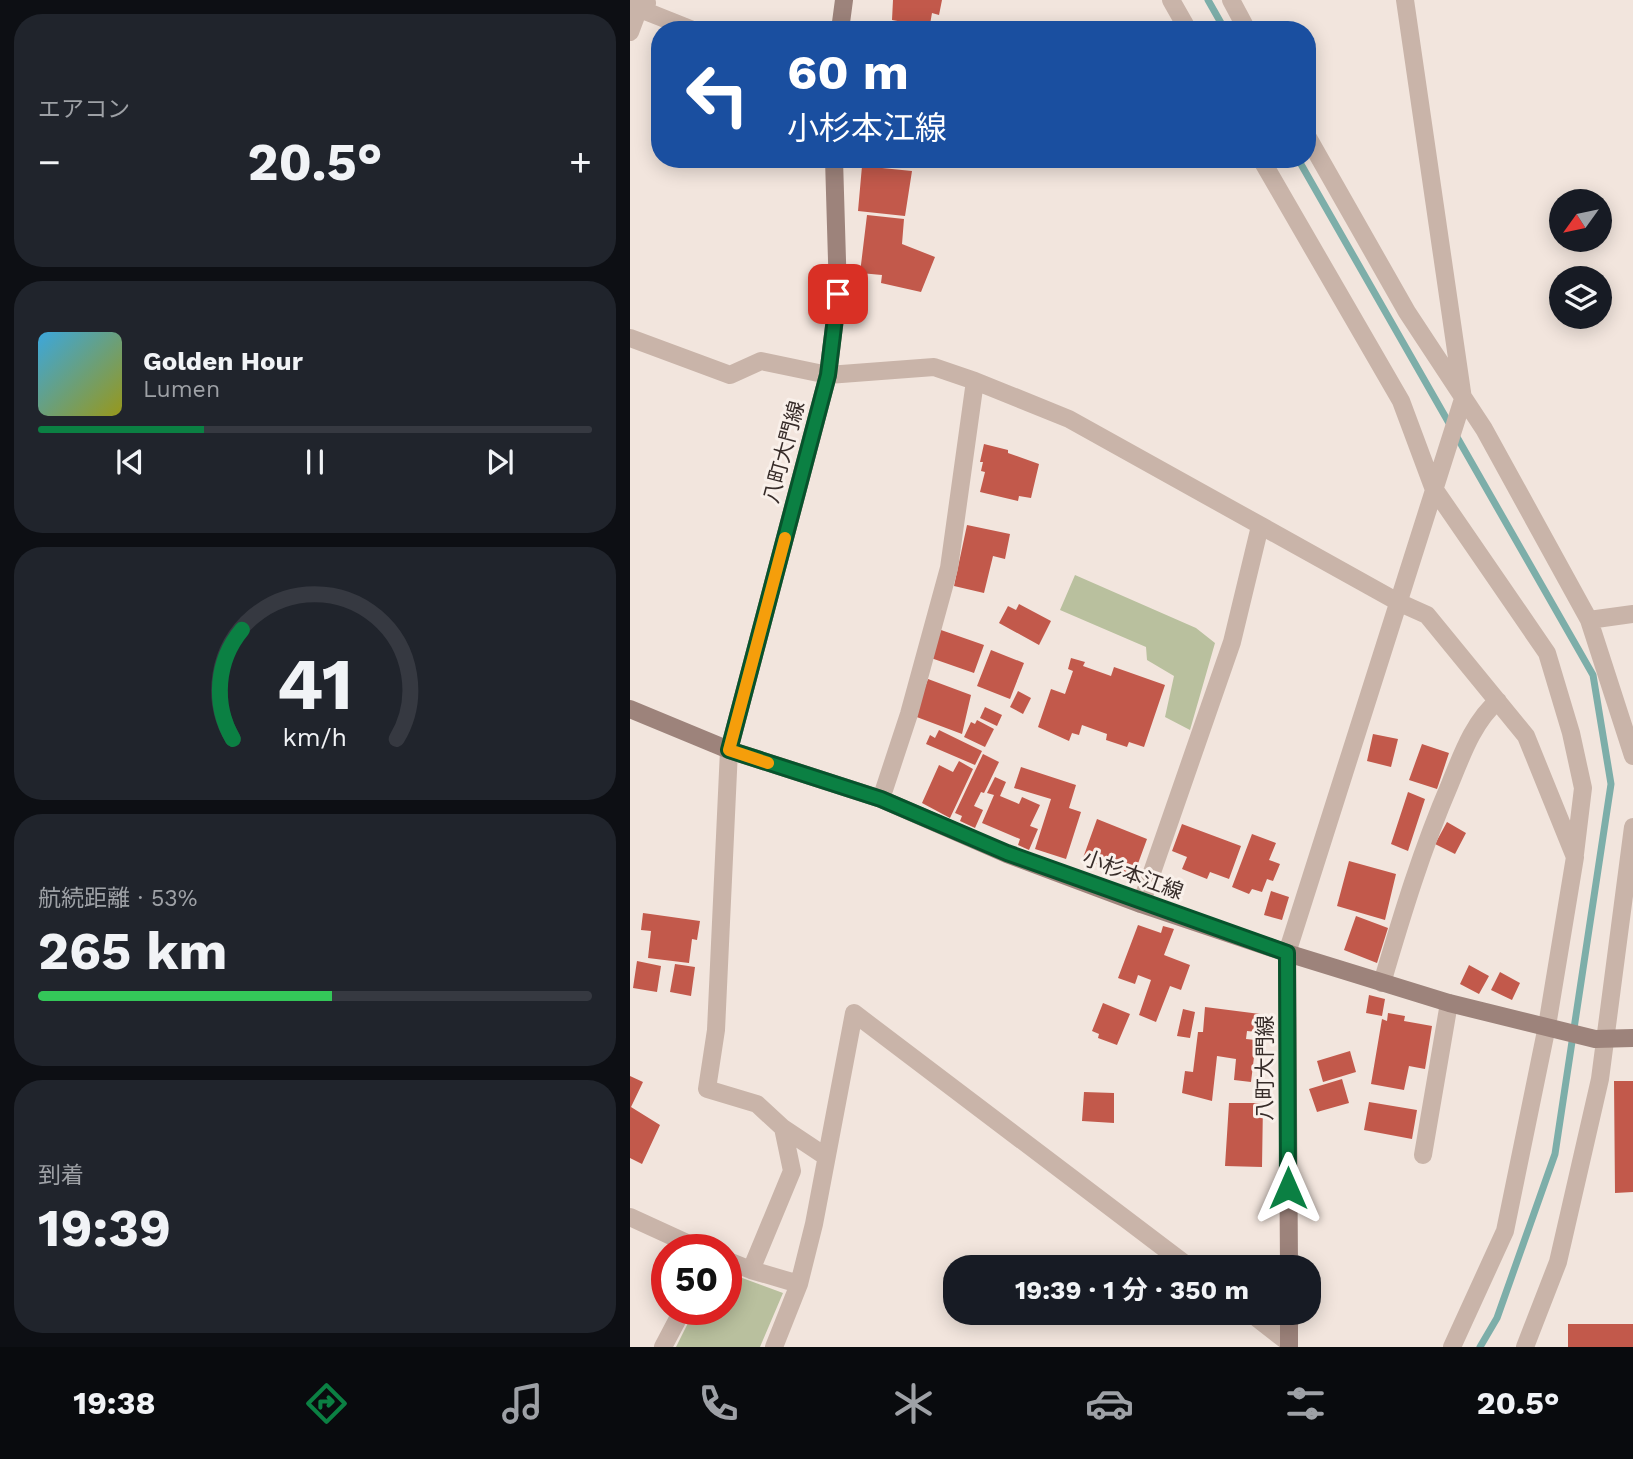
<!DOCTYPE html>
<html lang="ja">
<head>
<meta charset="utf-8">
<style>
	body { margin:0; font-family:"Work Sans","Noto Sans JP",sans-serif; background:#20242c; color:#f1f3f6; height:100vh; display:flex; flex-direction:column; font-size:26px; white-space:nowrap }
	* { box-sizing:border-box; margin:0 }
	p { font-size:23px; color:#9ea1a6 }
	.icon { flex:none; width:38px; height:38px; fill:none; stroke:currentColor; stroke-width:2; stroke-linecap:round; stroke-linejoin:round }
	.map { position:relative; flex:1; overflow:hidden }
	.side { display:flex; flex-direction:column; gap:14px; padding:14px; background:#0d0f14; width:630px }
	.side>* { flex:none }
	.guide { position:absolute; left:21px; top:21px; width:665px; height:147px; border-radius:28px; box-shadow:0 4px 18px #0003; background:#1a4fa0; color:#fff; overflow:hidden }
	.needle { width:46px; rotate:237deg }
	.tools { position:absolute; left:919px; top:189px; display:grid; gap:14px }
	.tools a { display:grid; place-items:center; width:63px; height:63px; border-radius:50%; background:#171b24; box-shadow:0 4px 18px #0003; font-size:35px }
	.speed { position:absolute; left:21px; top:1234px; display:flex; gap:14px; font-size:35px; font-weight:700; text-align:center }
	.speed>* { display:grid; place-content:center; width:91px; height:91px; border-radius:50%; background:#171b24; box-shadow:0 4px 18px #0003; line-height:1 }
	.speed .limit { border:10px solid #d22; background:#fff; color:#111 }
	.pin { position:absolute; display:grid; place-items:center; width:60px; height:60px; color:#fff; margin:-30px; border-radius:14px; box-shadow:0 4px 10px #0006 }
	.me { position:absolute; width:77px; margin:-38px; rotate:0deg; stroke-linejoin:round; filter:drop-shadow(0 0 5px #0008) }
	.turn { display:flex; align-items:center; gap:24px; height:147px; padding:0 21px; font-size:32px }
	.turn .icon { width:91px; height:91px; stroke-width:2.5 }
	.turn b { display:block; font-size:49px; line-height:60px }
	.big { font-size:52px; font-weight:700; line-height:1.1 }
	.side .card { flex:1; display:flex; flex-direction:column; justify-content:center; gap:10px; min-width:0; padding:0 24px; border-radius:28px; background:#20242c }
	.side .dial { align-items:center; gap:0 }
	.dial svg { height:182px; overflow:visible; fill:none; stroke:#363941; stroke-width:7; stroke-linecap:round; text-anchor:middle }
	.dial text { fill:#f1f3f6; stroke:none }
	.song { display:flex; align-items:center; gap:21px }
	.cover { width:84px; height:84px; border-radius:10px; background:linear-gradient(135deg,hsl(200 70% 55%),hsl(60 70% 35%)) }
	.played { height:7px; border-radius:4px; background:linear-gradient(90deg,#0b8043 30%,#363941 30%) }
	.keys { display:flex; justify-content:space-around; direction:ltr }
	.heat { display:flex; justify-content:space-between; align-items:center; font-size:38px; direction:ltr }
	.charge { height:10px; border-radius:5px; background:linear-gradient(90deg,#34c759 53%,#363941 0) }
	.trip { position:absolute; left:313px; top:1255px; width:378px; height:70px; border-radius:28px; background:#171b24; box-shadow:0 4px 18px #0003; font-weight:700; line-height:70px; text-align:center }
	.dock { display:flex; height:112px; justify-content:space-around; align-items:center; background:#090b0e; color:#9ea1a6 }
	.dock .icon { width:49px; height:49px }
	.dock .active { color:#0b8043 }
	.dock b { font-size:32px; color:#f1f3f6 }
	main { display:flex; flex:1; min-height:0 }
	.map>svg:first-child { display:block }
</style>
</head>
<body>
<main>
<section class="side">
<div class="card"><p>エアコン</p>
<div class="heat"><a>−</a><b class="big">20.5°</b><a>+</a></div>
</div>
<div class="card">
<div class="song"><i class="cover"></i><div><b>Golden Hour</b><p>Lumen</p></div></div>
<div class="played"></div>
<div class="keys"><svg class="icon" aria-label="previous" viewBox="0 0 24 24"><path d="M18 5L8 12l10 7zM5 5v14"/></svg><svg class="icon" aria-label="pause" viewBox="0 0 24 24"><path d="M8 5v14M16 5v14"/></svg><svg class="icon" aria-label="next" viewBox="0 0 24 24"><path d="M6 5l10 7-10 7zM19 5v14"/></svg></div>
</div>
<div class="card dial"><svg viewBox="0 0 100 80">
<path d="M14 69A42 42 0 1 1 86 69"/>
<path d="M14 69A42 42 0 0 1 18 21" stroke="#0b8043"/>
<text x="50" y="56" font-size="32" font-weight="700">41</text>
<text x="50" y="72" font-size="11">km/h</text>
</svg></div>
<div class="card"><p>航続距離 · 53%</p><b class="big">265 km</b><div class="charge"></div></div>
<div class="card"><p>到着</p><b class="big">19:39</b></div>
</section>
<div class="map">
<svg width="1003" height="1347" viewBox="0 0 1003 1347">
	<rect width="100%" height="100%" fill="#f2e5dd"/>
	<!-- green -->
	<path fill="#b9c09e" d="M445 575 566 628 585 643 560 730 535 717 544 676 517 660 516 647 430 610Z
		M96 1272 153 1293 130 1347H46L65 1309H96Z"/>
	<g fill="none" stroke-linecap="round" stroke-linejoin="round">
		<!-- stream -->
		<path stroke="#7daea9" stroke-width="7" d="M578 0 595 30
			M668 159 963 675 981 784 925 1154 867 1318 850 1347"/>
	</g>
	<!-- building -->
	<path fill="#c2594b" d="M263 0H312L309 15 302 13 299 30H271L273 22 262 20Z
		M232 166 282 171 275 216 228 211Z
		M237 215 274 219 272 244 305 257 291 292 251 283 252 275 230 273Z
		M354 444 378 450V453L409 464 401 498 389 496 388 501 350 492 355 472 351 471 353 462H350Z
		M337 525 380 534 375 559 363 556 354 593 324 586Z
		M389 604 421 621 409 645 369 623 378 606 386 610Z
		M311 630 354 645 344 673 301 658Z
		M361 650 394 663 380 699 347 686Z
		M441 658 455 662 453 666 481 676 484 667 535 685 514 747 499 742 497 747 476 740 477 734 452 725 449 735 442 733 439 741 408 727 421 689 435 694 443 671 438 669Z
		M298 679 341 695 332 734 284 716Z
		M388 691 401 698 393 714 380 707Z
		M355 707 372 715 367 726 350 718Z
		M347 720 364 729 355 747 334 737 341 722 345 724Z
		M309 730 352 751 345 765 296 744 300 735 305 738Z
		M743 734 768 739 761 767 737 761Z
		M792 744 819 753 807 789 779 780Z
		M353 754 369 762 354 793 351 792 344 806 353 810 345 828 330 821 332 816 325 813Z
		M329 761 343 769 320 818 292 803 309 765 323 772Z
		M391 767 446 785 439 808 451 812 436 859 405 849 421 799 384 788Z
		M365 777 376 782 370 796 389 804 392 797 410 805 400 826 408 829 399 850 388 845 390 839 352 823 364 795 357 793Z
		M778 792 795 799 778 851 761 844Z
		M467 819 517 839 502 880 453 858Z
		M817 822 836 833 825 854 805 844Z
		M552 824 611 846 599 879 580 872 577 879 552 869 557 857 542 851Z
		M622 834 646 843 639 860 650 864 643 881 637 879 632 892 622 889 619 894 602 887Z
		M719 861 766 874 755 920 707 906Z
		M641 891 659 897 652 920 634 915Z
		M13 913 70 921 67 940 62 939 59 963 18 958 21 931 11 930Z
		M726 916 758 928 747 963 714 950Z
		M508 925 531 933 533 926 544 929 534 955 560 965 551 990 540 986 526 1022 509 1015 521 980 508 975 505 984 488 978Z
		M7 961 31 966 27 992 3 988Z
		M45 964 65 967 61 996 40 992Z
		M839 965 859 976 849 994 830 984Z
		M870 972 890 983 882 1000 861 990Z
		M739 995 755 999 752 1016 736 1013Z
		M473 1003 500 1014 487 1045 468 1038 469 1034 462 1031Z
		M575 1007 630 1014 628 1032 617 1031 616 1039 626 1040 621 1082 604 1080 606 1059 587 1056 582 1101 552 1093 555 1071 563 1072 568 1032H573Z
		M553 1009 565 1012 560 1038 547 1036Z
		M758 1013 775 1016 774 1021 802 1026 795 1069 779 1066 774 1090 741 1084 752 1019 757 1021Z
		M720 1051 726 1072 693 1082 687 1061Z
		M0 1076 13 1082 1 1107 30 1125 12 1164 0 1158Z
		M712 1079 719 1103 687 1112 679 1089Z
		M984 1081H1003V1192L985 1193Z
		M454 1092 484 1093V1123L452 1121Z
		M739 1102 787 1110 782 1139 734 1130Z
		M599 1103H633L632 1167 595 1166Z
		M938 1324H1003V1347H938Z"/>
	<g fill="none" stroke-linecap="round" stroke-linejoin="round">
		<!-- minor -->
		<path stroke="#c9b4a9" stroke-width="18" d="M541 0 558 30
			M601 0 617 30
			M0 5 63 30
			M0 32 9 8 17 3
			M677 136 777 312 854 429 959 620 1003 756
			M631 159 771 401 803 487 917 653 941 733 953 788 945 854
			M0 338 100 375 131 361 198 375 304 367 345 381 439 419 768 602 797 615 896 736 945 857 917 1026 875 1231 822 1347
			M959 620 1003 614
			M99 750 86 1030 77 1089 127 1104 153 1128 162 1171 121 1270 169 1284
			M251 799 279 714 319 568 345 381
			M511 904 602 642 630 526
			M657 953 833 399 775 0
			M752 983C772 915 792 849 820 784 831 757 844 720 868 701
			M153 1128 195 1156
			M793 1155 819 1003
			M0 1217 72 1250
			M96 1260 121 1270
			M619 1312 659 1343
			M144 1347 169 1284 184 1224 224 1013 559 1267
			M895 1347 928 1262 970 1079 1003 827"/>
		<!-- tertiary -->
		<path stroke="#c9b4a9" stroke-width="18" d="M33 1347 53 1309"/>
		<!-- secondary -->
		<path stroke="#9d837b" stroke-width="18" d="M210 30 214 0
			M0 709 99 750 251 799 377 854 511 904 657 953 819 1003 965 1039 1003 1038
			M99 750 198 375 208 294 204 159
			M657 953 659 1267
			M659 1312V1347"/>
	</g>
	<g fill="none" stroke-linecap="round" stroke-linejoin="round">
		<defs>
			<path id="route" d="M208 294 198 375 99 750 251 799 377 853 657 953 658 1188"/>
		</defs>
		<!-- route casing -->
		<use href="#route" stroke="#07532c" stroke-width="18"/>
		<!-- route -->
		<use href="#route" stroke="#0b8043" stroke-width="12"/>
		<!-- slow -->
		<path stroke="#f59e0b" stroke-width="12" d="M138 763 99 750 155 538"/>
	</g>
	<g text-anchor="middle" stroke-width="6" stroke-linejoin="round" paint-order="stroke">
		<!-- street labels -->
		<g font-size="21" fill="#372c29" stroke="#f9f0ea">
			<text transform="translate(154 452) rotate(-75)" y="7">八町大門線</text>
			<text transform="translate(503 875) rotate(20)" y="7">小杉本江線</text>
			<text transform="translate(635 1068) rotate(-90)" y="7">八町大門線</text>
		</g>
	</g>
</svg>
<div class="tools">
<a><svg class="needle" viewBox="-14 -14 28 28"><path d="M0-13l5 13h-10z" fill="#e53935"/><path d="M0 13l5-13h-10z" fill="#9ea1a6"/></svg></a>
<a><svg class="icon" aria-label="layers" viewBox="0 0 24 24"><path d="M12 4l9 5-9 5-9-5zM3 14l9 5 9-5"/></svg></a>
</div>
<div class="speed"><div class="limit">50</div></div>
<div class="pin" style="left:208px;top:294px;background:#d93025"><svg class="icon" aria-label="arrive" viewBox="0 0 24 24"><path d="M6 21V4h12l-3 4 3 4H6"/></svg></div>
<svg class="me" style="left:658px;top:1188px" viewBox="-20 -20 40 40"><path d="M0-17L14 15 0 8-14 15z" fill="#0b8043" stroke="#fff" stroke-width="4"/></svg>
<div class="trip">19:39 · 1 分 · 350 m</div>
<div class="guide">
<div class="turn"><svg class="icon" aria-label="left" viewBox="0 0 24 24"><path d="M17 20v-9H6M10 6l-5 5 5 5"/></svg><div><b>60 m</b>小杉本江線</div></div>
</div>
</div>
</main>
<nav class="dock">
<b>19:38</b>
<svg class="icon active" aria-label="directions" viewBox="0 0 24 24"><path d="M12 3l9 9-9 9-9-9zM9 14v-3h6M13 9l2 2-2 2"/></svg>
<svg class="icon" aria-label="music" viewBox="0 0 24 24"><path d="M9 18V5l10-2v13"/><circle cx="6" cy="18" r="3"/><circle cx="16" cy="16" r="3"/></svg>
<svg class="icon" aria-label="phone" viewBox="0 0 24 24"><path d="M5 4h4l2 5-3 2q2 4 5 5l2-3 5 2v4C11 20 4 13 5 4z"/></svg>
<svg class="icon" aria-label="climate" viewBox="0 0 24 24"><path d="M12 3v18M4 7l16 10M4 17L20 7"/></svg>
<svg class="icon" aria-label="car" viewBox="0 0 24 24"><path d="M5 17H2v-5l4-1 3-4h7l3 4 3 1v5h-3M9 17h6M6 11h13"/><circle cx="7" cy="17" r="2"/><circle cx="17" cy="17" r="2"/></svg>
<svg class="icon" aria-label="filters" viewBox="0 0 24 24"><path d="M4 7h16M4 17h16"/><circle cx="9" cy="7" r="2"/><circle cx="15" cy="17" r="2"/></svg>
<b>20.5°</b>
</nav>
</body>
</html>
